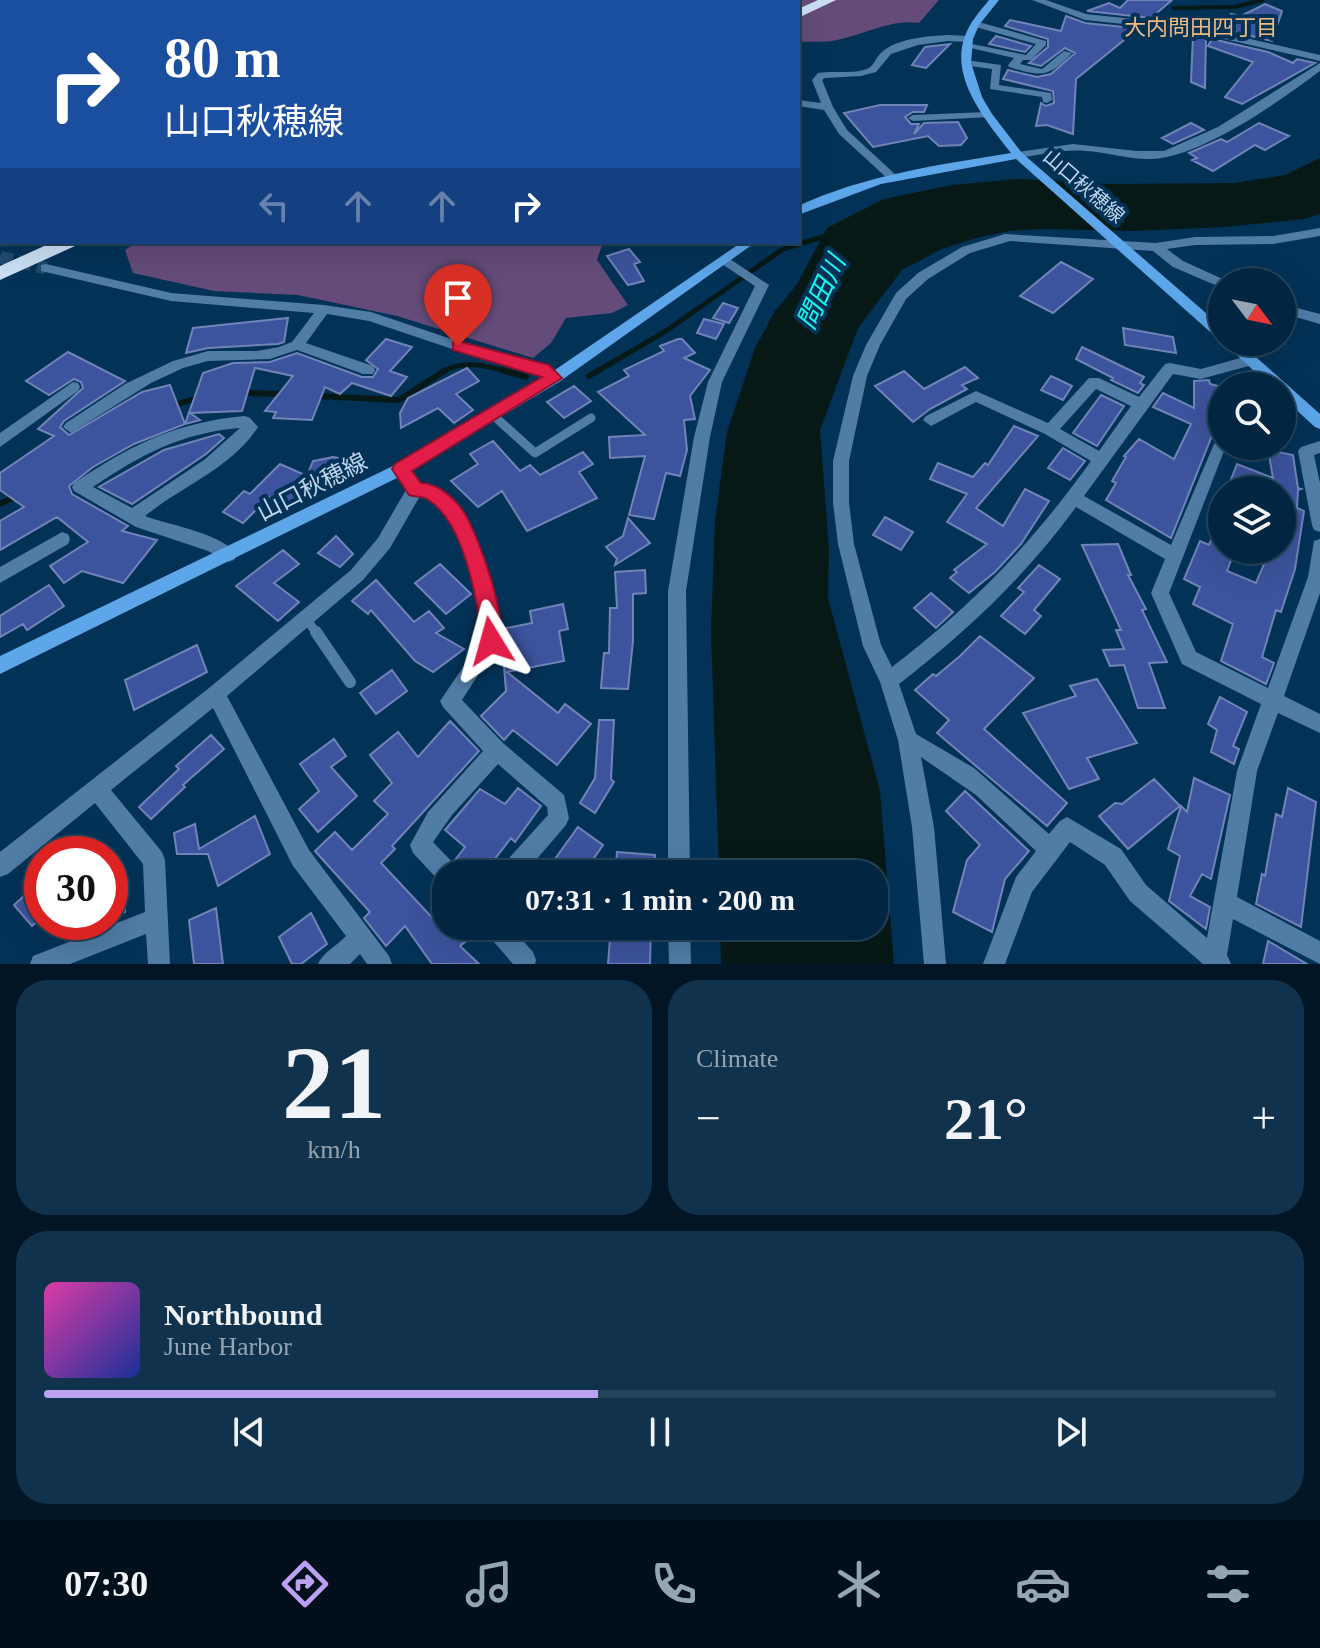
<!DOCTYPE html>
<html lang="en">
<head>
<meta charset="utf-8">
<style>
	body { margin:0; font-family:"Times New Roman","Noto Sans JP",serif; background:#10324c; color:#f1f3f6; height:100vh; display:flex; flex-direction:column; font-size:30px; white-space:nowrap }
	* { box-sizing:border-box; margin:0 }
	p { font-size:26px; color:#96a5b1 }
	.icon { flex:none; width:44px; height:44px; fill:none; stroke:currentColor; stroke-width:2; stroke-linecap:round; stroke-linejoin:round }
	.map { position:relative; height:964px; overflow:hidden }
	.panel { display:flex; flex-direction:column; gap:16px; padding:16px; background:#011524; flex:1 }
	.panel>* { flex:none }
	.hud { position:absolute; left:0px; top:0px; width:800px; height:244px; box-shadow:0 8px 32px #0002,0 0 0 2px #23435a; background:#1a4fa0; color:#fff; overflow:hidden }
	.needle { width:52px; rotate:122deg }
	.controls { position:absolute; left:1208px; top:268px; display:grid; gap:16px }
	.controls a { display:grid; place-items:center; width:88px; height:88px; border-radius:50%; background:#022641; box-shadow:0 8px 32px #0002,0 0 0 2px #23435a; font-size:40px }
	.speed { position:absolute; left:24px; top:836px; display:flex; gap:16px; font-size:40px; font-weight:700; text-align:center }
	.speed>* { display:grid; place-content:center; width:104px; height:104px; border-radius:50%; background:#022641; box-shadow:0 8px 32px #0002,0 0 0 2px #23435a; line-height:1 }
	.speed .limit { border:12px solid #d22; background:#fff; color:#111 }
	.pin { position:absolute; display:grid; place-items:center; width:68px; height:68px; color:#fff; margin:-82px -34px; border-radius:50% 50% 50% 0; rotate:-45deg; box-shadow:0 0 8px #0007 }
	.pin .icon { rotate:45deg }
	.me { position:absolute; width:88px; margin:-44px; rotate:352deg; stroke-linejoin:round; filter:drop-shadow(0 0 6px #0008) }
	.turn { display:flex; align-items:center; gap:28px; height:168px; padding:0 32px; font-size:36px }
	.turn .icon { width:104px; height:104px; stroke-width:2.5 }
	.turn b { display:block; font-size:56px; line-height:68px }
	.lanes { display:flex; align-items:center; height:76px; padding:0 32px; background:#0003; justify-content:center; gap:40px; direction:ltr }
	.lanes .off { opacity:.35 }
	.big { font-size:60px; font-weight:700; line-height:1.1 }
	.panel .card { flex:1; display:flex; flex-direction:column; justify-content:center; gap:12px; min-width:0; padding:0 28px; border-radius:32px; background:#10324c }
	.panel .dial { align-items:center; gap:0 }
	.dial b { font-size:104px; line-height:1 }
	.song { display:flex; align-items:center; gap:24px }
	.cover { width:96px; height:96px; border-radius:12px; background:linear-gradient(135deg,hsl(320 70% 55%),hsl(230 70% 35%)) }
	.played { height:8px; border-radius:4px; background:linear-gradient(90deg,#bca0f2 45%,#23435a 45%) }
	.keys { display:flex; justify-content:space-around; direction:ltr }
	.heat { display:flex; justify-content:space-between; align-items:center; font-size:44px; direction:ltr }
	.panel .tiles { flex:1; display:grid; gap:16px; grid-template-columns:1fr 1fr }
	.card:last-child { grid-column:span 2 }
	.trip { position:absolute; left:432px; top:860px; width:456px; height:80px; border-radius:32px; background:#022641; box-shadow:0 8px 32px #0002,0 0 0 2px #23435a; font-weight:700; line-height:80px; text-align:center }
	.menu { display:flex; height:128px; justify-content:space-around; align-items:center; background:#010f1a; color:#96a5b1 }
	.menu .icon { width:56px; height:56px }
	.menu .selected { color:#bca0f2 }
	.menu b { font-size:36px; color:#f1f3f6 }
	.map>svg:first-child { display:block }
</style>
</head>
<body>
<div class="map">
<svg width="1320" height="964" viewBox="0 0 1320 964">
	<rect width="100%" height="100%" fill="#033257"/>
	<!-- green -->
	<path fill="#644b79" d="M0 0H640L641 2H2L0 239Z
		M675 0H939L919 23C889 19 865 35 837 40 825 43 811 41 798 42V2H669Z
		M137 242 224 246 250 242H603L597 260 628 305 612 313 566 318 551 343 533 358 397 316 298 295 214 291 133 273 125 250Z"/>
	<!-- water -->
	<path fill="#071917" d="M1320 158V214L1304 219 1224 227 1133 231 1044 229 1009 231 976 238 942 249 902 270 858 328 820 430 829 549 828 598 880 791 894 964H721L720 926H874V874H719L711 631 715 520 727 432 755 348 775 311 797 284 827 228 884 199 952 185 1018 179 1110 184 1235 183 1285 175Z"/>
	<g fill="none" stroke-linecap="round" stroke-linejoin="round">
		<!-- stream-far2 -->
		<path stroke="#071917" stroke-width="4" d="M1173 8 1235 7 1263 0"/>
		<!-- stream-far1 -->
		<path stroke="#071917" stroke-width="5" d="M442 372C463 359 488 366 509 372
			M596 372 666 331 783 249 829 235"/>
		<!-- stream -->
		<path stroke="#071917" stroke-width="6" d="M502 370 526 377
			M589 376 599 370
			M243 393 283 394
			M315 396 399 400 446 370
			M172 406 200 397
			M0 504 18 495"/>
	</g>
	<!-- building -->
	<path fill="#3c539d" stroke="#7184b8" stroke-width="2" d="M1128 0H1172L1151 18 1087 11 1109 3 1120 8Z
		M1265 4 1282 11 1272 41 1218 28 1224 27 1231 14 1241 16Z
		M1066 16 1085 23 1134 28 1129 36 1076 79 1073 134 1047 125 1036 126 1041 103 1046 106 1054 103 1053 91 1003 79 1008 70 1037 77 1051 74 1075 53 1065 48 1041 66 1029 63 1048 47V39L1005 26 1010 20 1061 31Z
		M1193 35 1206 38 1205 88 1191 82Z
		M996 36 1031 46 1025 52 989 44Z
		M1212 39 1268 52 1293 63 1297 59 1315 63 1242 104 1225 97 1253 62 1208 46Z
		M950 44 926 68 912 65 925 47Z
		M880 105H927L924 112H913L905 117 911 124H919L914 134 924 123 958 122 967 138 961 145 939 146 928 136 873 147 844 113Z
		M1191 123 1204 130 1173 144 1162 138Z
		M1259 123 1289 136 1265 150 1255 145 1213 171 1192 160 1197 158 1189 153 1221 139 1227 142Z
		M629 249 640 262 634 264 644 281 628 285 607 256Z
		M1061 262 1093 279 1053 313 1020 296Z
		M723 303 738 308 729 323 713 318Z
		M288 318 284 342 278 344 208 348 186 353 193 328Z
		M704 319 724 324 716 339 697 333Z
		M1123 328 1173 337 1176 353 1125 345Z
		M386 339 412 347 390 371 407 377 391 396 352 383 340 394 325 387 312 420 273 418 276 412 265 411 293 376 255 368 242 411 190 413 200 420 185 424 203 373 233 363 270 362 297 353 362 377H373L378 369 366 360Z
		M678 339H682L695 353 684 358 710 370 690 396 695 419 684 420 687 450 680 476 666 473 654 519 629 515 645 456 610 458 609 437 645 435 598 392 629 376 624 370 664 351 660 346Z
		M1082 347 1144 377 1140 383 1144 385 1138 393 1111 380 1113 378 1076 359Z
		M68 352 125 381 64 421 60 427 69 435 142 392 170 385 185 424 134 444 93 467 69 486 72 494 128 526 122 531 157 540 123 583 82 571 64 583 50 566 88 542 57 517 0 550V521L24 507 0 490V473L54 436 38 429 83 388 81 382 74 379 49 395 26 381Z
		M965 367 978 378 962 385 967 389 930 409 913 422 875 386 904 371 924 389Z
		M467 368 479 381 456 394 473 410 454 423 438 408 401 428 400 413 408 398Z
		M1051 376 1072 386 1063 400 1041 390Z
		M1209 380 1210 384 1218 386 1221 413 1171 538 1106 500 1116 483 1112 481 1126 457 1124 456 1139 439 1174 459 1191 424 1153 407 1163 393 1194 408V381Z
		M574 386 591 401 564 418 547 402Z
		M1101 395 1124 406 1097 446 1073 433Z
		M1014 426 1038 436 976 508 1003 526 1025 489 1049 501 1021 544 995 572 969 593 950 578 957 572 954 570 987 544 947 522 967 494 930 479 938 463 973 477 985 463 988 465Z
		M219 434 224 438 206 454 132 504 99 487 164 450Z
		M493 441 520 471 530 465 540 475 583 452 593 464 579 472 597 498 527 531 502 491 478 507 451 481 478 464 470 454Z
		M1063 448 1085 461 1070 480 1048 468Z
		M1268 450 1293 455 1298 488 1301 489 1298 490 1297 508 1304 511 1295 569 1281 612 1276 610 1262 657 1274 663 1266 684 1221 661 1233 624 1193 604 1200 587 1184 579 1200 541 1209 545 1222 515V550H1235L1227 571 1256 583 1270 550H1282V490H1227L1237 464 1273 478Z
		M333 457 356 461 345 483 321 480 291 509 269 497 243 523 223 512 244 491 250 494 280 464 307 476 313 461Z
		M885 517 913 532 901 550 873 535Z
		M628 518 650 543 615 565 617 559 606 547 623 536Z
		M336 536 353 554 340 567 318 553Z
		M1118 544 1131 575H1128L1146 609 1142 610 1167 662 1149 663 1165 708H1138L1124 665 1110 666 1103 650 1124 649 1116 630H1121L1082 545Z
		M283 550 299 564 274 583 299 602 278 621 236 586Z
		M440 564 471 594 446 614 415 583Z
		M1039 565 1060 579 1034 610 1041 616 1025 634 1001 616 1024 592 1018 588Z
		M645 570 646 593 633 594V641L628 689 601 688 604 653H609L610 608H617L615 572Z
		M376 580 414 622 429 611 444 628 436 633 464 649 433 672 415 661 371 610 368 614 352 601Z
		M49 585 64 606 27 630 23 624 0 637V616Z
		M931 593 953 612 936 628 914 608Z
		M563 604 568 629 559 631 564 661 507 672 558 713 565 704 591 724 557 765 513 730 504 740 481 716 506 691 501 629 532 623 530 611Z
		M980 636 1034 678 984 729 1067 803 1047 826 937 733 949 720 915 690 933 674 936 676 960 656Z
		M197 645 207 672 134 710 125 680Z
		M392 670 407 691 376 714 360 693Z
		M1097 679 1137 743 1087 758 1099 779 1069 789 1023 713 1076 696 1070 686Z
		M1220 697 1247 712 1233 746 1239 749 1234 764 1211 752 1217 730 1208 724Z
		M599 720H614L611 779 614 782 595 813 580 803 595 778Z
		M450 721 479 751 392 846 395 849 381 863 440 926H453L465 942 460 946 479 964H432L405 926 386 946 364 918 370 912 315 851 335 832 352 850 388 814 374 801 392 783 370 755 398 732 418 757Z
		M211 735 224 749 183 785 185 787 151 819 139 807 179 769 176 766Z
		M334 739 346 756 331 767 357 796 318 832 299 809 319 791 300 764Z
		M1194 778 1230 795 1211 879 1202 874 1190 896 1210 907 1206 929 1169 901 1180 856 1168 849 1181 806 1187 812Z
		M1154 779 1180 806 1128 849 1099 816 1115 803 1122 804Z
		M518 788 541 806 515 842 511 838 483 874H462L455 860 465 847 445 830 480 789 505 804Z
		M1288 788 1316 802 1301 927 1256 904 1262 874 1265 876 1276 814 1282 817Z
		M965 791 1029 851 1005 879 992 932 953 912 967 860 980 845 946 811Z
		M255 816 270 854 218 886 208 854H177L174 833 195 824 199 849Z
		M578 827 603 845 583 874H566L552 863Z
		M617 852 655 855 654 874H615Z
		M42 879V916L32 926 14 905Z
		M125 882V912L110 918V887Z
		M216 908 223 964H194L189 920Z
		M311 913 327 944 301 964H292L279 937Z
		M611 926H651L650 964H608Z
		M1268 941 1307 964H1263Z"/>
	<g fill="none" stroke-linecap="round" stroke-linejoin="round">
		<!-- street-tunnel -->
		<path stroke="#1f4a6d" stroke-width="13" stroke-dasharray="13 6" stroke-linecap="butt" d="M0 257 46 268"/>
		<!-- lane-far1 -->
		<path stroke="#507ca6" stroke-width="9" d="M494 416 535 453 591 418
			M306 618 317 634"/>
		<!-- lane -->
		<path stroke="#507ca6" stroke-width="12" d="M316 632 350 682"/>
		<!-- street -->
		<path fill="#507ca6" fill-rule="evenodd" d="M1032 0H1046L1086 14 1190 25 1320 55V61L1190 31 1085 20Z
			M975 21 1046 41V45L1031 60H1023L1020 64 1042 69 1064 51 1072 53C1048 78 1042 77 1009 67L1008 65 1014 58 962 46 967 43 1026 55 1036 44 972 26V22Z
			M948 35 968 36 973 39 968 42 948 41 918 45 891 54 876 72 861 76 825 78 822 80 833 107 847 130 896 175V179H888L839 134 824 110 798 106V100L821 103 812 80 818 73C834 70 855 75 869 68 875 64 876 57 881 53 896 38 929 36 948 35Z
			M966 60 1001 65 999 85 1051 93 1052 100 1047 103 1043 102 1042 97 990 89 992 69 962 65V61Z
			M1320 63V71C1280 101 1203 156 1152 159 1130 160 1108 152 1085 151 1063 149 1040 155 1018 158L1012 155 1018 152 1073 144 1137 151H1164L1218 127Z
			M987 112 992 115 991 117 913 121 908 118 913 115Z
			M1320 228V236L1273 244 1195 245 1167 249 1183 261 1227 281 1222 282V288L1173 267 1153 251 1010 241 970 253 928 279 906 299 880 345 867 376 849 461V502L854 544 881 645 892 667C974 604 1032 543 1091 461L1045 434 976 402 931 426 923 420 926 416 976 391 1048 423 1089 378H1099L1139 397 1165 364 1170 363 1201 369 1251 355 1256 356 1258 360 1256 364 1201 379 1173 374 1084 496 1171 545 1214 444 1219 442 1226 446 1169 593 1196 652 1268 688 1308 577 1314 541 1320 539V593L1284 696 1320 714V733L1278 713 1257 771 1237 897 1320 941V964L1233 919 1227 955 1231 964H1203L1130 901 1105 865 1070 842 1032 892 1005 964H983L1016 877 1036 851 976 795 921 757 934 827 946 964H924L912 827 898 740 880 682 863 646 838 544 833 502V461L853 376 866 345 896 293 918 273 962 247 1005 234 1156 243 1195 237 1273 236ZM1096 389 1131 406 1099 451 1060 429ZM1076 507 1165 559 1151 593 1182 664 1261 704 1237 771 1207 938 1146 885 1121 849 1067 817 1060 821 1049 834 974 768 916 734 899 684C966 632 1026 576 1076 507Z
			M724 255 769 285 722 382 710 437 686 591 690 874H668V591L694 437 708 382 755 286 719 262 718 259Z
			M46 264 171 293 324 305 371 312 478 348 548 365 561 378 554 383 538 373 470 355 369 321 327 314 306 343 373 366 375 370 373 374H363L297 350 270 359 208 361 183 368 151 383 71 433 63 427 66 423 125 384 173 361 208 351H257L279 347 292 342 314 313 171 301 41 271V265Z
			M1282 304 1320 314V324L1282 313Z
			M73 382 78 383 80 387 78 391 0 447V433Z
			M245 416 250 418 258 427C232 468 182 486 145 516 169 525 224 534 237 555L234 560 228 562 208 551 136 527 74 491 72 487 74 483C131 445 176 422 245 416ZM240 428 204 460 132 508 93 487C142 454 181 433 240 428Z
			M1320 441V453L1314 455 1320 483V532L1314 530 1312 525 1298 451 1301 447Z
			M401 463 407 465 419 484C478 484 495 598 500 641L462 700 503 743 564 795 569 818 566 825 524 874H499L502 866 548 815 547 807 498 764 452 815 433 842 456 866 459 874H446V884L440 882 413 853 410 845 428 812 483 751 443 707 440 701 482 639C477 600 473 551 449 518 443 510 434 503 426 496H420L390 548 363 580 227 696 309 850 389 956 392 964H367L360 954 350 964H318C323 952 337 946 346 936L293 866 213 708 111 790 162 852 165 860 170 964H148L146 934 70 964H30L33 956 145 912 143 864 95 803 8 874 0 877V852L209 688 351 570 378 538 406 490 393 469 395 465Z
			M62 532 68 534 70 539 68 544 0 583V567Z
			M484 926H510L533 952 536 960 535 964H513L487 934Z
			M668 926H690L691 964H669Z"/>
		<!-- secondary -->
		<path fill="#5da6ea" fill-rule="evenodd" d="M989 0H999L979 25 973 39 971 63 982 97 992 114 1022 153 1222 327V340L1217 338 1016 159 881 184 798 215V206C865 175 938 165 1011 153 987 122 949 78 965 36 970 22 980 11 989 0Z
			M742 242H756L559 382 407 473 0 674V656L395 465 549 374Z
			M1223 342H1239L1320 414V429L1315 427 1282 397V386H1270Z"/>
		<!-- highway -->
		<path fill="#cadef3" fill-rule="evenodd" d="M818 0H836L798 18V9Z
			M53 242H77L75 246 0 280V266Z"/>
	</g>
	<!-- route -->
	<path fill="#e11d48" stroke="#92132f" stroke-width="2" d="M458 341 549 365 562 378 412 471 421 483C438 483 456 499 465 514 479 538 510 622 498 647L491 650 484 647C478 636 480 623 478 611 472 577 458 517 427 499 422 496 414 497 409 495L392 469 395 464 542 377 453 350V342Z"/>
	<g text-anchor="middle" stroke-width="8" stroke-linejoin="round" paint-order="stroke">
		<!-- far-street labels -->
		<g font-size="20" fill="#bed5ec" stroke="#033257">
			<text transform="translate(1084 186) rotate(41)" y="7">山口秋穂線</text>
		</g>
		<!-- far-neighbourhood labels -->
		<g font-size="22" fill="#f2bb7f" stroke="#033257">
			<text x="1201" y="35">大内問田四丁目</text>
		</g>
		<!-- street labels -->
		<g font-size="24" fill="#bed5ec" stroke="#033257">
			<text transform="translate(312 487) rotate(-27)" y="8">山口秋穂線</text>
		</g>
		<!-- water labels -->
		<g font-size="26" font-style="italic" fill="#16faee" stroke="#033257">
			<text transform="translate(821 292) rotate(-65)" y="9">問田川</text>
		</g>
	</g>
</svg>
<div class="controls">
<a><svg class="needle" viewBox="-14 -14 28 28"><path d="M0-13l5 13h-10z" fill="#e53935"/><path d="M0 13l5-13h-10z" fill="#96a5b1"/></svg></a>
<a><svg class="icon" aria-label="search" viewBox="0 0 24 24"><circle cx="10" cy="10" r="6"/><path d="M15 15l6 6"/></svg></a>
<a><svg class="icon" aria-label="layers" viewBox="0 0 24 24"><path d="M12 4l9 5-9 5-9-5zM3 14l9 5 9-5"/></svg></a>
</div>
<div class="speed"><div class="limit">30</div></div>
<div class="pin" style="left:458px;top:346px;background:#d93025"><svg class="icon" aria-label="arrive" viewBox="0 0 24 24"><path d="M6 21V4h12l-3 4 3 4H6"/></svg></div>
<svg class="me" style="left:491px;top:641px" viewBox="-20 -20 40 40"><path d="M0-17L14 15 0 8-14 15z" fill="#e11d48" stroke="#fff" stroke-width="4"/></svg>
<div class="trip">07:31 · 1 min · 200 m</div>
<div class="hud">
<div class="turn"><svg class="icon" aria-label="right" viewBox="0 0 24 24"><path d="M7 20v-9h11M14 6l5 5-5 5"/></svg><div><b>80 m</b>山口秋穂線</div></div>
<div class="lanes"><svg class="icon off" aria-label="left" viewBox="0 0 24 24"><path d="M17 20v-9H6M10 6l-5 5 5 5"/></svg><svg class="icon off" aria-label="ahead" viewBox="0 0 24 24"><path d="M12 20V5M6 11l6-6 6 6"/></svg><svg class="icon off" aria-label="ahead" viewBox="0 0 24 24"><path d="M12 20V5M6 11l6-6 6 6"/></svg><svg class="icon" aria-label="right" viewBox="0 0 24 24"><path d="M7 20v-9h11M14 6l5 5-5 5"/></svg></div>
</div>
</div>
<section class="panel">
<div class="tiles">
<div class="card dial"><b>21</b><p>km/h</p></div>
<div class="card"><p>Climate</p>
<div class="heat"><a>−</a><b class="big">21°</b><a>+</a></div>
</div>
<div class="card">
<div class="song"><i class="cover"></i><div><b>Northbound</b><p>June Harbor</p></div></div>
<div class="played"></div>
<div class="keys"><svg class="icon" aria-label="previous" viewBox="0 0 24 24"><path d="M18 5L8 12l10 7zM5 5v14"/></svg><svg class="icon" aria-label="pause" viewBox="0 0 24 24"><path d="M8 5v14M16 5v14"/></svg><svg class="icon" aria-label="next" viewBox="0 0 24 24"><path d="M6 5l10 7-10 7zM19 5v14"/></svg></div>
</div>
</div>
</section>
<nav class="menu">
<b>07:30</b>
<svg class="icon selected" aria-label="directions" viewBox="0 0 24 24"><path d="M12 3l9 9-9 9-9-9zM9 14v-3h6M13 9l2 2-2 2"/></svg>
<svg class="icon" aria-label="music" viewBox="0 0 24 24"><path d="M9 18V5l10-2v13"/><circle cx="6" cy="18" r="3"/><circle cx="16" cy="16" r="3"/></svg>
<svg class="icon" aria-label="phone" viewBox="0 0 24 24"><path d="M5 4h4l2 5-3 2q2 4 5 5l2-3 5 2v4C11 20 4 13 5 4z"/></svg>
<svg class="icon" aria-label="climate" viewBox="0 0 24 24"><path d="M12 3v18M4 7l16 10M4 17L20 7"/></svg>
<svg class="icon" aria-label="car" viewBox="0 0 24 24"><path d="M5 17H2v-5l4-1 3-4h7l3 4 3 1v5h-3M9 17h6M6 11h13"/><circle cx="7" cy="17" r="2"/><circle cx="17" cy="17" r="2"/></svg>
<svg class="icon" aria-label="filters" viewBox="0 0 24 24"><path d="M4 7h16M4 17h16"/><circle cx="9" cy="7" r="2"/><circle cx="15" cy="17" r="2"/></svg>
</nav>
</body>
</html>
